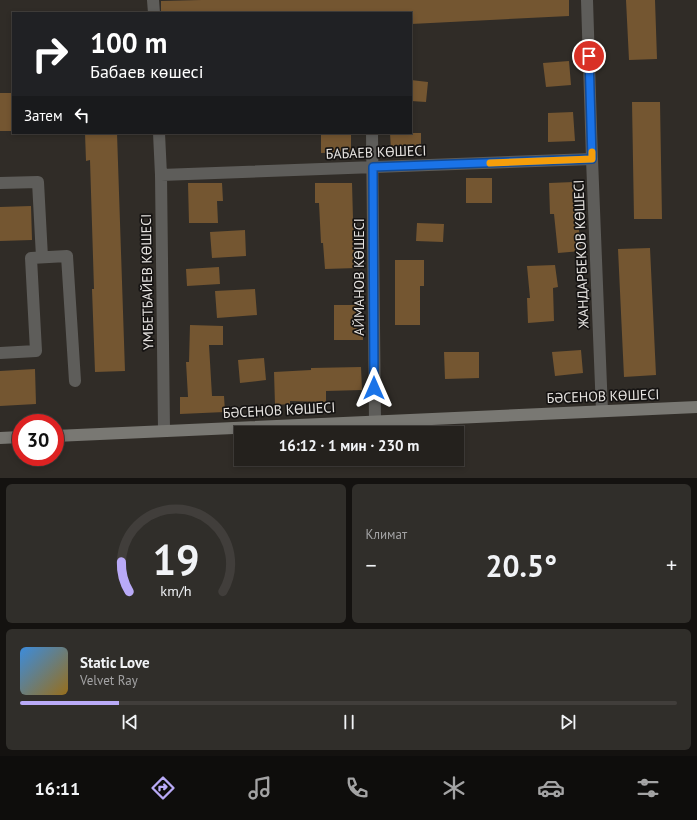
<!DOCTYPE html>
<html lang="ru">
<head>
<meta charset="utf-8">
<style>
	body { margin:0; font-family:"PT Sans",sans-serif; background:#302e2a; color:#f1f3f6; height:100vh; display:flex; flex-direction:column; font-size:15px; white-space:nowrap }
	* { box-sizing:border-box; margin:0 }
	p { font-size:13px; color:#a3a3a4 }
	.icon { flex:none; width:22px; height:22px; fill:none; stroke:currentColor; stroke-width:2; stroke-linecap:round; stroke-linejoin:round }
	.map { position:relative; height:478px; overflow:hidden }
	.sheet { display:flex; flex-direction:column; gap:6px; padding:6px; background:#141210; flex:1 }
	.sheet>* { flex:none }
	.hud { position:absolute; left:12px; top:12px; width:400px; height:122px; border-radius:0px; box-shadow:0 2px 6px #0003,0 0 0 1px #413e3b; background:#202124; color:#fff; overflow:hidden }
	.speed { position:absolute; left:12px; top:414px; display:flex; gap:8px; font-size:20px; font-weight:700; text-align:center }
	.speed>* { display:grid; place-content:center; width:52px; height:52px; border-radius:50%; background:#24211d; box-shadow:0 2px 6px #0003,0 0 0 1px #413e3b; line-height:1 }
	.speed .limit { border:6px solid #d22; background:#fff; color:#111 }
	.pin { position:absolute; display:grid; place-items:center; width:34px; height:34px; color:#fff; margin:-17px; border:2px solid #fff; border-radius:50%; box-shadow:0 1px 4px #0007 }
	.me { position:absolute; width:44px; margin:-22px; rotate:0deg; stroke-linejoin:round; filter:drop-shadow(0 0 3px #0008) }
	.turn { display:flex; align-items:center; gap:14px; height:84px; padding:0 12px; font-size:18px }
	.turn .icon { width:52px; height:52px; stroke-width:2.5 }
	.turn b { display:block; font-size:28px; line-height:34px }
	.then { display:flex; align-items:center; height:38px; padding:0 12px; background:#0003; gap:8px; font-size:15px }
	.big { font-size:30px; font-weight:700; line-height:1.1 }
	.sheet .tile { flex:1; display:flex; flex-direction:column; justify-content:center; gap:6px; min-width:0; padding:0 14px; border-radius:6px; background:#302e2a }
	.sheet .dial { align-items:center; gap:0 }
	.dial svg { height:104px; overflow:visible; fill:none; stroke:#413e3b; stroke-width:7; stroke-linecap:round; text-anchor:middle }
	.dial text { fill:#f1f3f6; stroke:none }
	.song { display:flex; align-items:center; gap:12px }
	.cover { width:48px; height:48px; border-radius:6px; background:linear-gradient(135deg,hsl(210 70% 55%),hsl(40 70% 35%)) }
	.played { height:4px; border-radius:2px; background:linear-gradient(90deg,#b9aaf7 15%,#413e3b 15%) }
	.keys { display:flex; justify-content:space-around; direction:ltr }
	.heat { display:flex; justify-content:space-between; align-items:center; font-size:22px; direction:ltr }
	.sheet .tiles { flex:1; display:grid; gap:6px; grid-template-columns:1fr 1fr }
	.tile:last-child { grid-column:span 2 }
	.trip { position:absolute; left:234px; top:426px; width:230px; height:40px; border-radius:0px; background:#24211d; box-shadow:0 2px 6px #0003,0 0 0 1px #413e3b; font-weight:700; line-height:40px; text-align:center }
	.menu { display:flex; height:64px; justify-content:space-around; align-items:center; background:#0e0d0c; color:#a3a3a4 }
	.menu .icon { width:28px; height:28px }
	.menu .current { color:#b9aaf7 }
	.menu b { font-size:18px; color:#f1f3f6 }
	.map>svg:first-child { display:block }
</style>
</head>
<body>
<div class="map">
<svg width="697" height="478" viewBox="0 0 697 478">
	<rect width="100%" height="100%" fill="#302c27"/>
	<!-- building -->
	<path fill="#745631" d="M201 0H569V16L411 24V13H161V1Z
		M626 0H655L657 59 629 60Z
		M569 61 571 85 546 87 543 63Z
		M411 80 428 82 426 102 411 101Z
		M0 93H13V131H0Z
		M632 102H660L662 219H634Z
		M573 112 575 141 548 142V113Z
		M85 133H117L125 371 95 372 92 289H94L90 160 86 161Z
		M321 133H351V152L321 153Z
		M390 133H421V149L391 150Z
		M466 178H492V203H466Z
		M574 182 579 230 581 251 558 253 554 214H550L549 183Z
		M188 183H222L223 201H217L218 223H189Z
		M315 183H352L353 219H356L357 268 325 269 323 243H321L319 203H315Z
		M31 206 32 240 0 241V207Z
		M417 223 444 224 443 242 416 241Z
		M245 230 246 256 212 258 210 232Z
		M650 248 656 375 624 377 618 249Z
		M395 260H424V286H420V325H395Z
		M555 265 558 287 553 288 554 321 528 323 527 298H530L527 266Z
		M219 267 220 284 187 286 186 269Z
		M255 289 257 315 217 318 215 291Z
		M334 305H362L363 340H334Z
		M190 325 223 326V345H209L212 396H224L225 412 180 414V397H188L186 362H189Z
		M581 350 583 373 555 376 552 352Z
		M444 352H479V378L445 379Z
		M264 358 266 380 240 383 238 360Z
		M361 367 362 390 326 391V402L290 401V404L275 405 274 372 311 370V368Z
		M35 369 36 404 0 406V371Z"/>
	<g fill="none" stroke-linecap="round" stroke-linejoin="round">
		<!-- street -->
		<path stroke="#5e5d5a" stroke-width="12" d="M153 0 154 13
			M587 0 592 159 602 411
			M159 133 161 175 164 430
			M372 133 375 421
			M161 175 592 159
			M0 183 38 182 42 257
			M0 353 36 351 31 258 67 256 75 381"/>
		<!-- secondary -->
		<path stroke="#797873" stroke-width="12" d="M55 436 697 407
			M0 438 21 437"/>
	</g>
	<g fill="none" stroke-linecap="round" stroke-linejoin="round">
		<defs>
			<path id="route" d="M374 388 373 167 592 159 589 56"/>
		</defs>
		<!-- route casing -->
		<use href="#route" stroke="#114b97" stroke-width="10"/>
		<!-- route -->
		<use href="#route" stroke="#1a73e8" stroke-width="7"/>
		<!-- slow -->
		<path stroke="#f59e0b" stroke-width="7" d="M490 163 592 159V152"/>
	</g>
	<g text-anchor="middle" stroke-width="3.5" stroke-linejoin="round" paint-order="stroke">
		<!-- street labels -->
		<g font-size="14" fill="#e7e4e1" stroke="#161413">
			<text transform="translate(376 152) rotate(-2)" y="5">БАБАЕВ КӨШЕСІ</text>
			<text transform="translate(581 254) rotate(-92)" y="5">ЖАНДАРБЕКОВ КӨШЕСІ</text>
			<text transform="translate(359 277) rotate(-90)" y="5">АЙМАНОВ КӨШЕСІ</text>
			<text transform="translate(147 282) rotate(-91)" y="5">ҮМБЕТБАЙЕВ КӨШЕСІ</text>
			<text transform="translate(603 396) rotate(-2)" y="5">БӘСЕНОВ КӨШЕСІ</text>
			<text transform="translate(279 410) rotate(-3)" y="5">БӘСЕНОВ КӨШЕСІ</text>
		</g>
	</g>
</svg>
<div class="speed"><div class="limit">30</div></div>
<div class="pin" style="left:589px;top:56px;background:#d93025"><svg class="icon" aria-label="arrive" viewBox="0 0 24 24"><path d="M6 21V4h12l-3 4 3 4H6"/></svg></div>
<svg class="me" style="left:374px;top:388px" viewBox="-20 -20 40 40"><path d="M0-17L14 15 0 8-14 15z" fill="#1a73e8" stroke="#fff" stroke-width="4"/></svg>
<div class="trip">16:12 · 1 мин · 230 m</div>
<div class="hud">
<div class="turn"><svg class="icon" aria-label="right" viewBox="0 0 24 24"><path d="M7 20v-9h11M14 6l5 5-5 5"/></svg><div><b>100 m</b>Бабаев көшесі</div></div>
<div class="then">Затем<svg class="icon" aria-label="left" viewBox="0 0 24 24"><path d="M17 20v-9H6M10 6l-5 5 5 5"/></svg></div>
</div>
</div>
<section class="sheet">
<div class="tiles">
<div class="tile dial"><svg viewBox="0 0 100 80">
<path d="M14 69A42 42 0 1 1 86 69"/>
<path d="M14 69A42 42 0 0 1 8 46" stroke="#b9aaf7"/>
<text x="50" y="56" font-size="32" font-weight="700">19</text>
<text x="50" y="72" font-size="11">km/h</text>
</svg></div>
<div class="tile"><p>Климат</p>
<div class="heat"><a>−</a><b class="big">20.5°</b><a>+</a></div>
</div>
<div class="tile">
<div class="song"><i class="cover"></i><div><b>Static Love</b><p>Velvet Ray</p></div></div>
<div class="played"></div>
<div class="keys"><svg class="icon" aria-label="previous" viewBox="0 0 24 24"><path d="M18 5L8 12l10 7zM5 5v14"/></svg><svg class="icon" aria-label="pause" viewBox="0 0 24 24"><path d="M8 5v14M16 5v14"/></svg><svg class="icon" aria-label="next" viewBox="0 0 24 24"><path d="M6 5l10 7-10 7zM19 5v14"/></svg></div>
</div>
</div>
</section>
<nav class="menu">
<b>16:11</b>
<svg class="icon current" aria-label="directions" viewBox="0 0 24 24"><path d="M12 3l9 9-9 9-9-9zM9 14v-3h6M13 9l2 2-2 2"/></svg>
<svg class="icon" aria-label="music" viewBox="0 0 24 24"><path d="M9 18V5l10-2v13"/><circle cx="6" cy="18" r="3"/><circle cx="16" cy="16" r="3"/></svg>
<svg class="icon" aria-label="phone" viewBox="0 0 24 24"><path d="M5 4h4l2 5-3 2q2 4 5 5l2-3 5 2v4C11 20 4 13 5 4z"/></svg>
<svg class="icon" aria-label="climate" viewBox="0 0 24 24"><path d="M12 3v18M4 7l16 10M4 17L20 7"/></svg>
<svg class="icon" aria-label="car" viewBox="0 0 24 24"><path d="M5 17H2v-5l4-1 3-4h7l3 4 3 1v5h-3M9 17h6M6 11h13"/><circle cx="7" cy="17" r="2"/><circle cx="17" cy="17" r="2"/></svg>
<svg class="icon" aria-label="filters" viewBox="0 0 24 24"><path d="M4 7h16M4 17h16"/><circle cx="9" cy="7" r="2"/><circle cx="15" cy="17" r="2"/></svg>
</nav>
</body>
</html>
